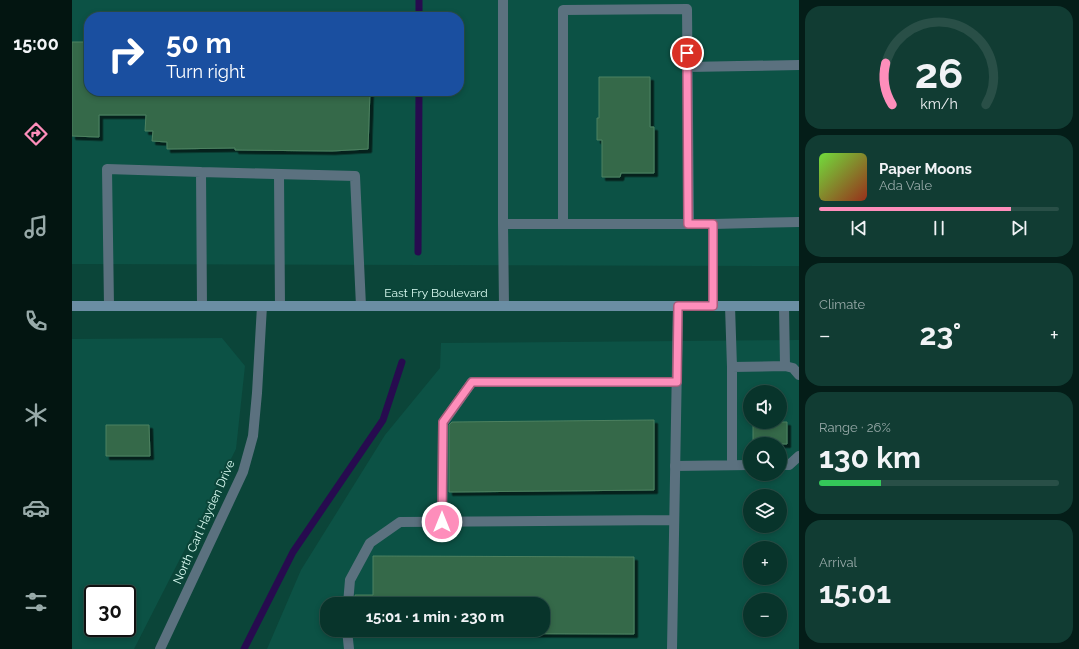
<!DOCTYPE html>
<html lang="en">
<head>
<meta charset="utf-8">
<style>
	body { margin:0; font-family:Raleway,sans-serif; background:#113c33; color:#f1f3f6; height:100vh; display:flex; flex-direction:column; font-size:15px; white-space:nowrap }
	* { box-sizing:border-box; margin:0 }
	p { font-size:13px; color:#98aaa9 }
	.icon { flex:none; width:22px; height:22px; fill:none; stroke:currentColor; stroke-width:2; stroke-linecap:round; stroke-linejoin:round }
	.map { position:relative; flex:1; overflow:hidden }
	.sheet { display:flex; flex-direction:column; gap:6px; padding:6px; background:#041d18; width:280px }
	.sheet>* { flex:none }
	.banner { position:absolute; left:12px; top:12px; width:380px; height:84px; border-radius:16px; box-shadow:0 2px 6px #0003,0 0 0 1px #294f47; background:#1a4fa0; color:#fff; overflow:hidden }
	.tools { position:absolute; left:671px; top:385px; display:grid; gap:8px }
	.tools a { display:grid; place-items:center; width:44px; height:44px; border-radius:50%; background:#08342b; box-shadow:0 2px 6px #0003,0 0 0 1px #294f47; font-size:20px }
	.speed { position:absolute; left:12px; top:585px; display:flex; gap:8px; font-size:20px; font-weight:700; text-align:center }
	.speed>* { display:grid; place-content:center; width:52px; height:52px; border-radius:50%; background:#08342b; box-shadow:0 2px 6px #0003,0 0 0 1px #294f47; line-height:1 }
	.speed .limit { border:2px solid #111; border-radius:6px; background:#fff; color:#111 }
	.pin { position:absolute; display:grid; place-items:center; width:34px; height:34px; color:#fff; margin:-17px; border:2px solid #fff; border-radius:50%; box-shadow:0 1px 4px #0007 }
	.me { position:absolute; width:44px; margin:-22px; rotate:0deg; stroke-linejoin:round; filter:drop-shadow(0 0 3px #0008) }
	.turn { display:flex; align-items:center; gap:14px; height:84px; padding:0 16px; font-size:18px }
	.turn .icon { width:52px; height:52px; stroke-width:2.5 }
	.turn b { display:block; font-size:28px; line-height:34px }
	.big { font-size:30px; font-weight:700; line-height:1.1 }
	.sheet .widget { flex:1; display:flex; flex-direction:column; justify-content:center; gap:6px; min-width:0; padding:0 14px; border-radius:16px; background:#113c33 }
	.sheet .dial { align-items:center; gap:0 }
	.dial svg { height:104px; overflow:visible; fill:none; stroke:#294f47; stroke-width:7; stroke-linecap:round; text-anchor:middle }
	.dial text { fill:#f1f3f6; stroke:none }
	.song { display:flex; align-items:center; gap:12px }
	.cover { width:48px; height:48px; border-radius:6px; background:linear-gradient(135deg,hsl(100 70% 55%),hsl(10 70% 35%)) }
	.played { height:4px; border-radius:2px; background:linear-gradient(90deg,#fe8ebb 80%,#294f47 80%) }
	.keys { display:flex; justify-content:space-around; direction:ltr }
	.heat { display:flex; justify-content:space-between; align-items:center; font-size:22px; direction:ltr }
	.charge { height:6px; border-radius:3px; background:linear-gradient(90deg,#34c759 26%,#294f47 0) }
	.trip { position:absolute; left:248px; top:597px; width:230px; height:40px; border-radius:16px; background:#08342b; box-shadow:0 2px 6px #0003,0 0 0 1px #294f47; font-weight:700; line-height:40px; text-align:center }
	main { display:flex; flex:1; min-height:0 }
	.menu { display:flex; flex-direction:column; width:72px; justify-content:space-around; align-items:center; background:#031511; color:#98aaa9 }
	.menu .icon { width:28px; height:28px }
	.menu .current { color:#fe8ebb }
	.menu b { font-size:18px; color:#f1f3f6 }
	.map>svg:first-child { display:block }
</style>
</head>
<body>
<main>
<nav class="menu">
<b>15:00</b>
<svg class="icon current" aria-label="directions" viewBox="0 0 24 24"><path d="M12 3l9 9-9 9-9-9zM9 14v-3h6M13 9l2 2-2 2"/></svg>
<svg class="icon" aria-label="music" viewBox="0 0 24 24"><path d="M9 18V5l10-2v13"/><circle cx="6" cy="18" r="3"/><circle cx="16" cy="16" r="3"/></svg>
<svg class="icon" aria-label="phone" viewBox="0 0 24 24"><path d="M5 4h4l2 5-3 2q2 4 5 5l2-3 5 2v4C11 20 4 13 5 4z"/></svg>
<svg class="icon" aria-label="climate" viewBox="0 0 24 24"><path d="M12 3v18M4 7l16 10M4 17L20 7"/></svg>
<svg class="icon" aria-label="car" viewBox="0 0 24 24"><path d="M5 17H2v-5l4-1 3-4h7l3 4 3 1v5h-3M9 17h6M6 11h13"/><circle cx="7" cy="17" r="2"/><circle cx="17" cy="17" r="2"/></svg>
<svg class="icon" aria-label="filters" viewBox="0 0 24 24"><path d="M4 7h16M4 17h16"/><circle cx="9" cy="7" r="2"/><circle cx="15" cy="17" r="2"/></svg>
</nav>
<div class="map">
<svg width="727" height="649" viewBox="0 0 727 649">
	<defs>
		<filter id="shadow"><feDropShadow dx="3.5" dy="3.5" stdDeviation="0" flood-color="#0009"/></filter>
	</defs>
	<rect width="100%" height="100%" fill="#0b4539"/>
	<!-- built -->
	<path fill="#0c5245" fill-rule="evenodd" d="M0 0H727V266L0 264ZM17 17H387V91H17Z
		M150 338 173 366 164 449 62 649H0V339ZM21 594H55V628H21Z
		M727 340V649H195L229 570 313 435 368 368 369 343ZM678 392H708V422H678ZM678 444H708V474H678ZM678 496H708V526H678ZM678 548H708V578H678ZM678 600H708V630H678ZM255 604H471V630H255Z"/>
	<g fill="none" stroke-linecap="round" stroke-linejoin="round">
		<!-- stream -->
		<path stroke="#270b4f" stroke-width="7" d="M347 17V0
			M346 252 347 91
			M172 649 221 552 311 420 330 362"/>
	</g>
	<!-- building -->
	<path fill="#356949" stroke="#4d8160" filter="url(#shadow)" d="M0 42H17V91H298L296 149 260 151 163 150V148L95 149V142L80 141 81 131H73L74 115H27V137L0 136Z
		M527 77H578V127H582V173H549L548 177H530V140H525V118H527Z
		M582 420V490L377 492V425L380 422Z
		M681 422H715V444H681Z
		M34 425H77L78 456H34Z
		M301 556 562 557V634L283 633V630H471V604H283V595H301Z"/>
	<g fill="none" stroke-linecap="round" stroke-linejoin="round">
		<!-- lane -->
		<path stroke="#5b717f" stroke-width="10" d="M431 0V224L432 306
			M615 67 727 65
			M207 175 208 306
			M431 224H641
			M491 224V10L615 9 617 224
			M37 306 35 169 129 172
			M130 306 129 172 283 176 289 306
			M641 306V224L727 222
			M658 306 660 367
			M713 366 721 368 727 375
			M660 465V367L713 366 712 306
			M708 465H717L727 456
			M603 466 678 465"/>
		<!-- street -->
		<path stroke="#5b717f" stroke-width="10" d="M370 522 371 423 400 382H605
			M276 604 278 580 298 543 328 522 602 520
			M275 630 277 649
			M88 649 171 472 181 436 185 393 190 306
			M600 649 606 306"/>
		<!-- secondary -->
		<path stroke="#6b8ea4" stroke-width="10" d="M0 306H727"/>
	</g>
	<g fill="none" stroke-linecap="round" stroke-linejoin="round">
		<defs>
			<path id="route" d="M370 522 371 422 400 382H605L606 306H641V224H616L615 53"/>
		</defs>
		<!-- route casing -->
		<use href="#route" stroke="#a55c7a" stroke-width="10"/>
		<!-- route -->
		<use href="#route" stroke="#fe8ebb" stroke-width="7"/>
	</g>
	<g text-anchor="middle" stroke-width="4" stroke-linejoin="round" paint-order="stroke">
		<!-- street labels -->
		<g font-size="12" fill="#d9fbf1" stroke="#0b4539">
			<text x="364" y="297">East Fry Boulevard</text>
			<text transform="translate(132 522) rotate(-66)" y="4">North Carl Hayden Drive</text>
		</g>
	</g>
</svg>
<div class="tools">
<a><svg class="icon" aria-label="sound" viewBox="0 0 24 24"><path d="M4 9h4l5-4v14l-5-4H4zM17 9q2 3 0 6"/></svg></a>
<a><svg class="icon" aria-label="search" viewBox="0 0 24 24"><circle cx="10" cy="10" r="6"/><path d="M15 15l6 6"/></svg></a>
<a><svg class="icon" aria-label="layers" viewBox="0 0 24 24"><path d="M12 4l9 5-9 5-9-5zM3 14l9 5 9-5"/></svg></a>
<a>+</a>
<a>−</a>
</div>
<div class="speed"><div class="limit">30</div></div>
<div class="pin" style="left:615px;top:53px;background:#d93025"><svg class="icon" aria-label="arrive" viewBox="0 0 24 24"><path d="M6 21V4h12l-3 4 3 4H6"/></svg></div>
<svg class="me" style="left:370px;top:522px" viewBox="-20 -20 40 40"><circle r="17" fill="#fe8ebb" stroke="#fff" stroke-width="3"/><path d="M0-11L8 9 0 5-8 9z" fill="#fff"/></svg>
<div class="trip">15:01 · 1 min · 230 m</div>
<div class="banner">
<div class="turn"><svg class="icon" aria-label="right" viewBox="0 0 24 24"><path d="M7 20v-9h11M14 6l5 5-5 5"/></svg><div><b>50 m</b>Turn right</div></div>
</div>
</div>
<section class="sheet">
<div class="widget dial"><svg viewBox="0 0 100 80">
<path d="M14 69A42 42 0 1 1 86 69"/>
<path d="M14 69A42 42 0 0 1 9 37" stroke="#fe8ebb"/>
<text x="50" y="56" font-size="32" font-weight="700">26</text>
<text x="50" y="72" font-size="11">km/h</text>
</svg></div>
<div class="widget">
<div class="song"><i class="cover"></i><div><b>Paper Moons</b><p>Ada Vale</p></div></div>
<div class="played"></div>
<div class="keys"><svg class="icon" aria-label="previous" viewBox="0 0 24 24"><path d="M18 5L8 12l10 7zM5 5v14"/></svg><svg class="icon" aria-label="pause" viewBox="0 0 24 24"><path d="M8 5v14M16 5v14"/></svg><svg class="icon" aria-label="next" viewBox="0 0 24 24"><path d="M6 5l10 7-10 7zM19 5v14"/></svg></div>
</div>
<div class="widget"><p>Climate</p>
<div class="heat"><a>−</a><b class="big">23°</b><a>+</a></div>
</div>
<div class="widget"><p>Range · 26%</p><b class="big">130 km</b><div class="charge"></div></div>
<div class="widget"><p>Arrival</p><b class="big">15:01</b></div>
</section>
</main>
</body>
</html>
